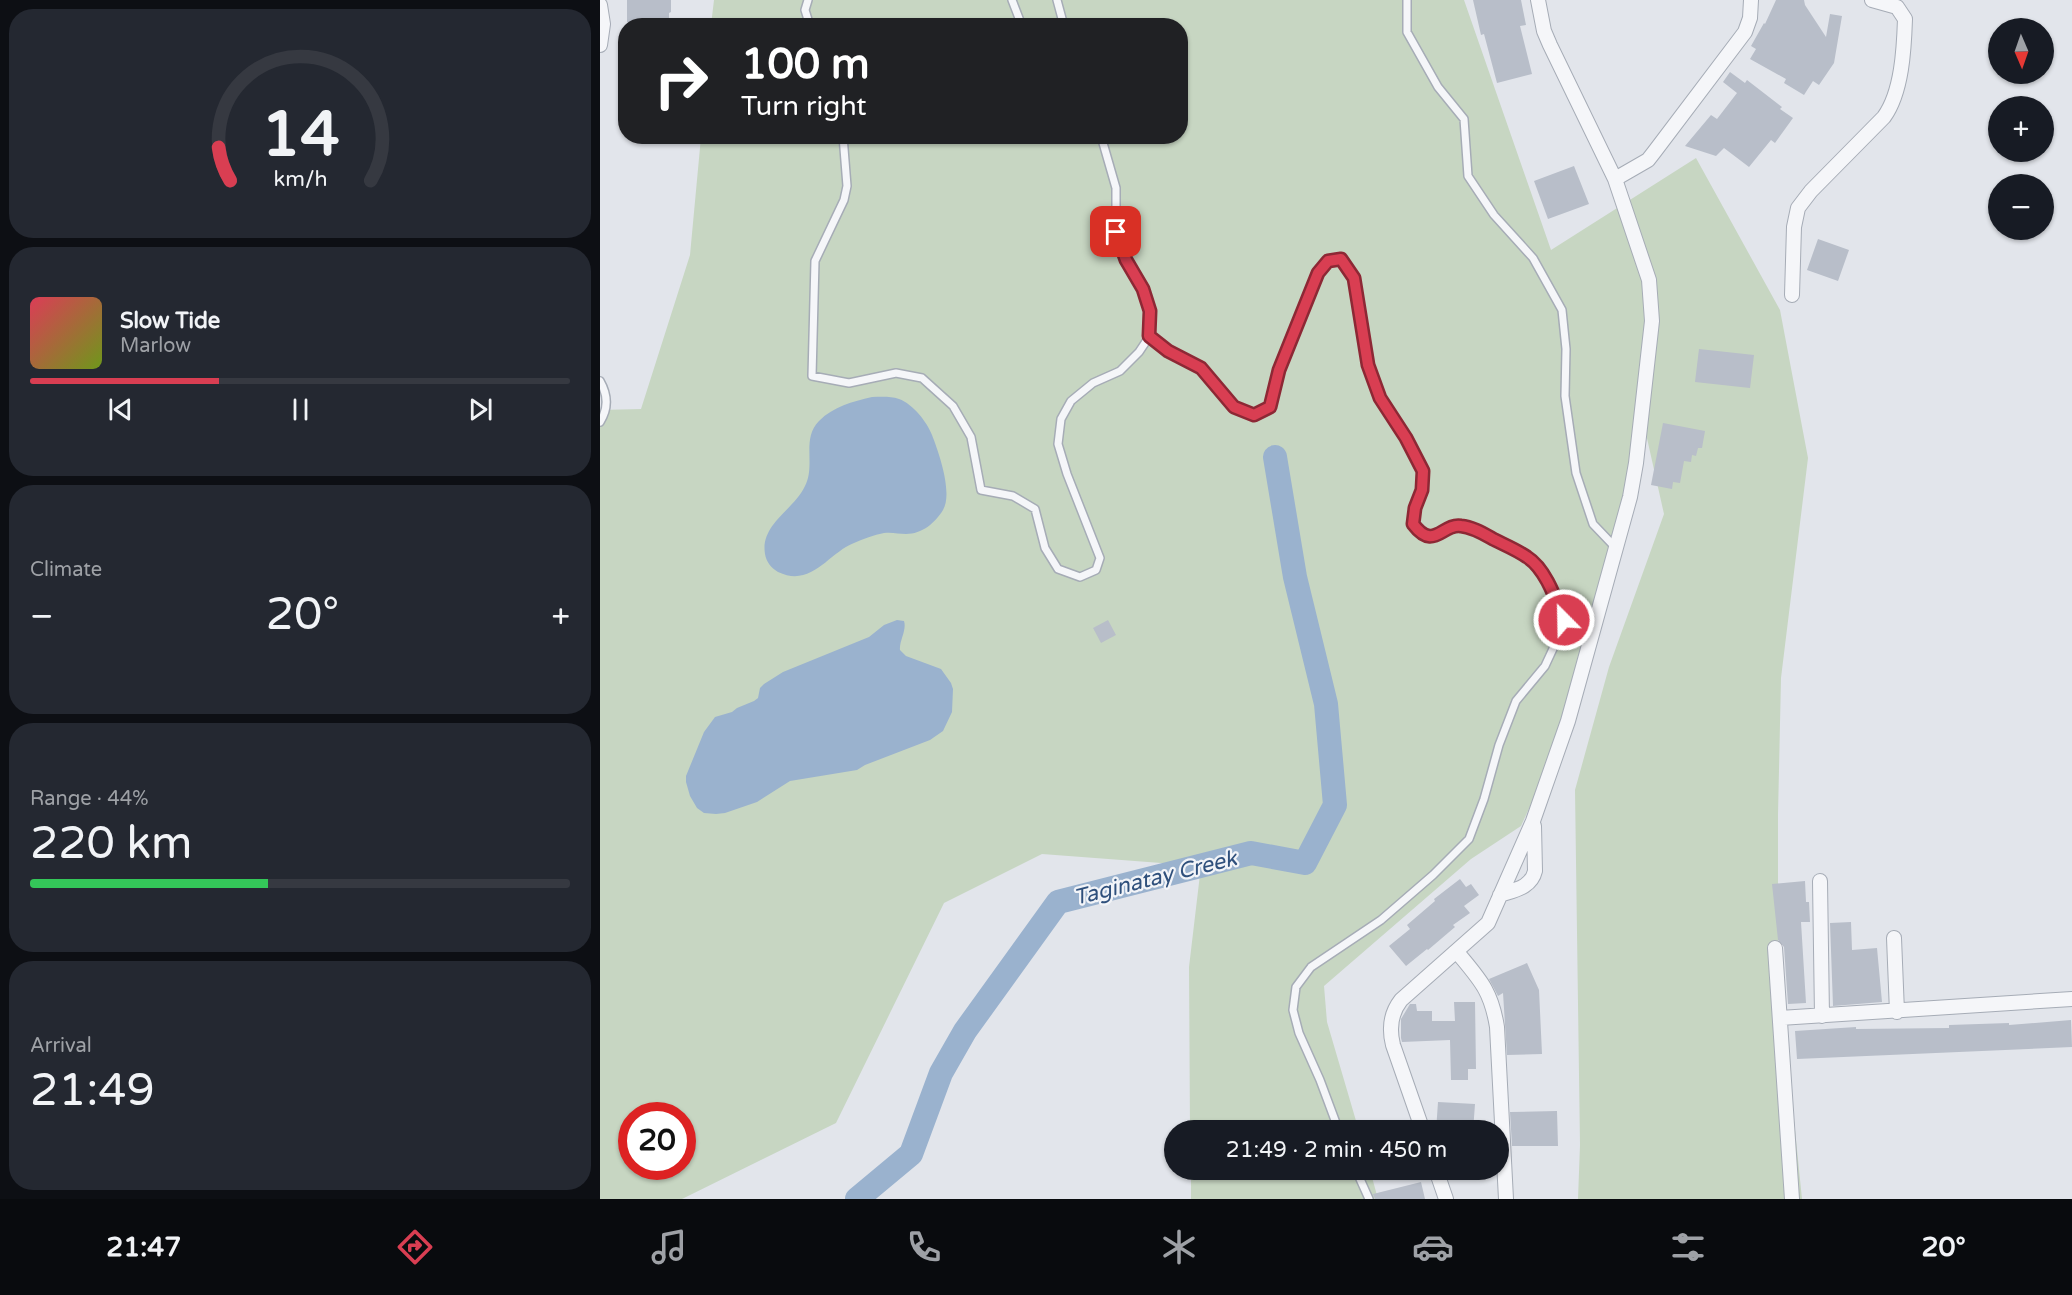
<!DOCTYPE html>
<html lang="en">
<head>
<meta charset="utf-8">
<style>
	body { margin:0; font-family:"Varela Round",sans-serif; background:#242831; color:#f1f3f6; height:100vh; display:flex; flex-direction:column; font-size:22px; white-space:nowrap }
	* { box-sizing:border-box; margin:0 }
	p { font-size:20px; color:#9ea1a6 }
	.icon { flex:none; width:33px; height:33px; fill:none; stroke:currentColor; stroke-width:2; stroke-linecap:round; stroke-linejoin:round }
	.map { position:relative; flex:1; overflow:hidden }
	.side { display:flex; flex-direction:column; gap:9px; padding:9px; background:#0d0f14; width:600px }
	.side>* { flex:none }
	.top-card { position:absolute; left:18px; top:18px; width:570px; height:126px; border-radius:24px; box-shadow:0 2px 4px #0004; background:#202124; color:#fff; overflow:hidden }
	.needle { width:39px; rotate:178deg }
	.tools { position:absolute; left:1388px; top:18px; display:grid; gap:12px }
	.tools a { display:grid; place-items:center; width:66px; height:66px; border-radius:50%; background:#171b24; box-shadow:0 2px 4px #0004; font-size:30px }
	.speed { position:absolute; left:18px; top:1102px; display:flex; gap:12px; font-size:30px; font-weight:700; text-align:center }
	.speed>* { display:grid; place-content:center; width:78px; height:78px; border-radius:50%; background:#171b24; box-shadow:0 2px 4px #0004; line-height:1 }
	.speed .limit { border:9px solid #d22; background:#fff; color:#111 }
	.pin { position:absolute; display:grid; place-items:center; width:51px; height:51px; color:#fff; margin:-26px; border-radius:12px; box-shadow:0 3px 9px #0006 }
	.me { position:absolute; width:66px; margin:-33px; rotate:337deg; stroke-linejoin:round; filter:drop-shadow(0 0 4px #0008) }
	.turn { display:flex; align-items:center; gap:21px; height:126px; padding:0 24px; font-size:27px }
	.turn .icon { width:78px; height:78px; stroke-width:2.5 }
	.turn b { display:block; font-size:42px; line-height:51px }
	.big { font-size:45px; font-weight:600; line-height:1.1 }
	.side .card { flex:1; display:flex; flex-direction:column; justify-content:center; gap:9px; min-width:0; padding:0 21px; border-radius:24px; background:#242831 }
	.side .dial { align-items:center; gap:0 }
	.dial svg { height:156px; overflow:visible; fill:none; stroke:#363941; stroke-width:7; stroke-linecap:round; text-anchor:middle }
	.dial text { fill:#f1f3f6; stroke:none }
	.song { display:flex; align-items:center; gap:18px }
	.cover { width:72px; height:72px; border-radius:9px; background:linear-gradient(135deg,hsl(350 70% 55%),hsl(80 70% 35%)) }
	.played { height:6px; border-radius:3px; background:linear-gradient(90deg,#d93e52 35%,#363941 35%) }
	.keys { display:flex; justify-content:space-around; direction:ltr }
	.heat { display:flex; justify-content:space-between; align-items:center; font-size:33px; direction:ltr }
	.charge { height:9px; border-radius:4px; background:linear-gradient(90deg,#34c759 44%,#363941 0) }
	.trip { position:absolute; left:564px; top:1120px; width:345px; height:60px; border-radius:30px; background:#171b24; box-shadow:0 2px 4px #0004; font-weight:600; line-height:60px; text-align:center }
	.tab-bar { display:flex; height:96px; justify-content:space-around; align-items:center; background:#090b0e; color:#9ea1a6 }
	.tab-bar .icon { width:42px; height:42px }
	.tab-bar .current { color:#d93e52 }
	.tab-bar b { font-size:27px; color:#f1f3f6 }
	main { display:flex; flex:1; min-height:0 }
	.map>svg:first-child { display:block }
</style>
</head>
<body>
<main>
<section class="side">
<div class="card dial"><svg viewBox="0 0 100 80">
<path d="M14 69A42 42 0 1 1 86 69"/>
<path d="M14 69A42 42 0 0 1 8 52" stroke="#d93e52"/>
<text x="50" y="56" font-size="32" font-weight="700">14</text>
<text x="50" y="72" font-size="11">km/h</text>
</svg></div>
<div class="card">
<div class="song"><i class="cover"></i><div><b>Slow Tide</b><p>Marlow</p></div></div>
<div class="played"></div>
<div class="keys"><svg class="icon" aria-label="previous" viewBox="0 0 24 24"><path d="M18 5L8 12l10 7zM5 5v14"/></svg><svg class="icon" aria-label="pause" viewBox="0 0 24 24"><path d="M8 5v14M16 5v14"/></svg><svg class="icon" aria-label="next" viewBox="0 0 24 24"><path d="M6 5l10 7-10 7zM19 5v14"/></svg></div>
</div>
<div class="card"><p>Climate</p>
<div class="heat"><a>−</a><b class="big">20°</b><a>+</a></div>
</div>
<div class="card"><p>Range · 44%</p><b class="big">220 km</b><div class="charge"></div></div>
<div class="card"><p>Arrival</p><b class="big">21:49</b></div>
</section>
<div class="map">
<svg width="1472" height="1199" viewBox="0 0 1472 1199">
	<rect width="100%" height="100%" fill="#e2e5eb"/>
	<!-- green -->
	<path fill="#c7d6c2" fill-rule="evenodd" d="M114 0H864L951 250 1096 158 1180 310 1208 458 1181 678 1178 815V963L1202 1199H978L980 1145 975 790 1009 667 1064 514 1042 416 1008 567 963 721 941 782 921 826 871 859 724 986 727 1022 759 1131H590L589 967 601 866 442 854 344 903 236 1123 82 1199H0V410L41 409 90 255 101 137 580 136V26L111 25ZM32 1116H82V1167H32Z
		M591 1170H770L778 1199H591Z"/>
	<!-- water -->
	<path fill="#9ab2ce" d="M272 397C281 397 290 396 299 399 313 404 327 422 332 435 339 453 353 493 343 510 335 523 322 534 306 534 299 534 292 532 284 533 274 535 263 539 254 543 228 553 212 588 178 572 171 568 166 561 165 554 160 524 194 510 205 486 216 465 201 439 219 421 234 406 252 402 272 397Z
		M297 620 304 621C307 630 299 641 300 650L306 656 341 669 351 683 353 689 352 712 343 731 330 740 265 765 257 770 190 781 157 802 125 813 116 814 104 813 97 808 90 796 86 782V776L104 732 115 717 132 712 137 708 154 701 158 698 160 688 164 684 183 672 269 637 284 625Z"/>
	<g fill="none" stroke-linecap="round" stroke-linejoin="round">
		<!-- river -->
		<path stroke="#9ab2ce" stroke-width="24" d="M257 1199 311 1154 341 1073 365 1031 458 902 651 853 705 863 735 805 726 704 695 577 675 457"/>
	</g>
	<!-- building -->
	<path fill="#b8bec9" d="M27 0H71V12L69 13V21L27 22Z
		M873 0H921L926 25 920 26 932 74 897 83 884 34 881 35Z
		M1176 0H1204L1205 5 1226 37 1230 14 1242 16 1234 63 1219 85 1213 81 1204 95 1184 83 1186 79 1150 59 1156 49 1151 46 1164 23 1165 24Z
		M1130 72 1145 83 1147 80 1182 107 1180 109 1193 118 1175 143 1171 140 1149 167 1124 148 1116 156 1085 146 1111 115 1117 119 1137 93 1123 82Z
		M974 166 989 204 948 219 934 181Z
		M1218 239 1249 250 1238 281 1207 270Z
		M1099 349 1154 355 1150 388 1095 382Z
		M1063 423 1105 431 1102 448H1098L1096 456 1092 455 1091 462 1084 461 1080 483 1073 482 1072 489 1051 485Z
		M508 620 516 635 501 643 493 628Z
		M860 879 866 887 871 884 879 895 864 906 870 913 853 925 855 927 828 950 827 949 806 966 789 946 810 929 807 925 835 901 834 899Z
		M1205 881 1206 902H1209L1210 922H1201L1206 1003 1188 1004 1184 947 1178 940 1172 884Z
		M1251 922 1252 950 1277 948 1282 1002 1233 1006 1230 923Z
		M927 963 939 990 942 1054 907 1055 903 993 898 996 889 979Z
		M854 1002H875L876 1069H868V1080H851L850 1040 802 1042 801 1038V1019L810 1004H816L817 1011H832V1021H855Z
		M1471 1020 1472 1047 1197 1059 1195 1031 1256 1027V1029L1349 1028V1025L1409 1023V1025Z
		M838 1102 875 1104 873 1131H836Z
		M957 1111 958 1146H912L910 1112Z
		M821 1182 825 1199H775L773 1194Z"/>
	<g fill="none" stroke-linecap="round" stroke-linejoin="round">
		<defs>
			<path id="service" d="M208 0 205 10 210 26
				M412 0 422 26
				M457 0 464 26
				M807 0V32L838 87 864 119 868 176 894 215 933 258 962 310 966 349 965 396 976 473 993 524 1015 547
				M243 136 247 186 244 200 215 261 212 376 249 383 296 373 322 378 353 406 371 437 381 490 413 496 435 509 445 548 458 569 480 577 496 570 500 558 467 474 458 444 461 419 471 401 493 383 520 371 539 352 549 337 550 311 543 289 526 259 516 232V188L501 136
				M549 337 568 351 601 368 634 407 654 415 670 407 679 370 718 273 728 261 741 259 754 278 768 365 780 398 806 438 823 471 822 490 815 508 813 524C834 552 842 523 861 526 873 527 884 534 895 540 905 545 917 550 927 557 946 569 956 600 964 620V625L945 666 916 701 899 745 884 799 869 839 833 875 781 920 711 967 696 987 693 1010 699 1033 720 1080 739 1131
				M0 381C8 395 9 408 0 422
				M756 1170 769 1199"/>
			<path id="minor" d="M0 5 3 24 0 45
				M1015 179 1048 160 1055 151 1145 32 1150 18 1151 0
				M1192 295 1194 227 1198 208 1211 191 1284 117C1302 92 1304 49 1305 19L1297 7 1272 0
				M1220 881 1222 1016
				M900 895C914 890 931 888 935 871L934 826
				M1294 938 1297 1012
				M1175 948 1192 1199
				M857 952C880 980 891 990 897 1027L906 1199
				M1180 1018 1472 999
				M823 1131 793 1045C789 1029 790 1014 801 1000L888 923 933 821 968 721 1030 497 1036 463 1052 321 1049 280 1015 179 950 45 944 31 938 0
				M836 1170 846 1199"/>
		</defs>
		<!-- service casing -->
		<use href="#service" stroke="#a6acb6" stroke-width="10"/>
		<!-- minor casing -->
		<use href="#minor" stroke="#a6acb6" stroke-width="16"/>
		<!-- service -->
		<use href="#service" stroke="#f5f6f9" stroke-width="7"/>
		<!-- minor -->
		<use href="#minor" stroke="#f5f6f9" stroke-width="14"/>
	</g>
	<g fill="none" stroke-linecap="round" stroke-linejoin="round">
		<defs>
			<path id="route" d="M516 232 526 260 543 289 550 311 549 336 568 351 601 368 634 407 654 415 670 407 679 370 718 273 728 261 741 259 754 278 768 365 780 398 806 438 823 471 822 490 815 508 813 524C834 552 842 523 861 526 873 527 884 534 895 540 905 545 917 550 927 557 946 569 956 600 964 620"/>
		</defs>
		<!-- route casing -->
		<use href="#route" stroke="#8d2835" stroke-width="15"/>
		<!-- route -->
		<use href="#route" stroke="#d93e52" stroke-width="10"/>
	</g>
	<g text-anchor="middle" stroke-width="4.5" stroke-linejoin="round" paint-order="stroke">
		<!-- water labels -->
		<g font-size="22" font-style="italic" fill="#2f507c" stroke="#f2f4f8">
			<text transform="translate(555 877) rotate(-14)" y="8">Taginatay Creek</text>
		</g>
	</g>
</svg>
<div class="tools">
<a><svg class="needle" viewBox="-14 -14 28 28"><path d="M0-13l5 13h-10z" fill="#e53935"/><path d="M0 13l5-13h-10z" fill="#9ea1a6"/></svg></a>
<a>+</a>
<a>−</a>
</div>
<div class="speed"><div class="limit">20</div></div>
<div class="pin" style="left:516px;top:232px;background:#d93025"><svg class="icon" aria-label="arrive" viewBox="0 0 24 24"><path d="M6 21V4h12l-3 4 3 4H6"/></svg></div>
<svg class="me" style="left:964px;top:620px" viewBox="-20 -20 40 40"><circle r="17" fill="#d93e52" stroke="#fff" stroke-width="3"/><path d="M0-11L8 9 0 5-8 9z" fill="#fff"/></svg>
<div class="trip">21:49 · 2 min · 450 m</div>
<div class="top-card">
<div class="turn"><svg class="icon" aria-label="right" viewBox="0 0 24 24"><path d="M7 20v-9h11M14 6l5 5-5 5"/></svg><div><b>100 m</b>Turn right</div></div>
</div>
</div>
</main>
<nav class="tab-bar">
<b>21:47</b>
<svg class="icon current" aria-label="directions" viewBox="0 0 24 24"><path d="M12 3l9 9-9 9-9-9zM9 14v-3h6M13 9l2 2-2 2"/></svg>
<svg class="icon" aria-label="music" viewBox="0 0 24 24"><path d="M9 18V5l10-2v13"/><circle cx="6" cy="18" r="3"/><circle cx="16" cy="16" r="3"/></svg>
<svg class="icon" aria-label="phone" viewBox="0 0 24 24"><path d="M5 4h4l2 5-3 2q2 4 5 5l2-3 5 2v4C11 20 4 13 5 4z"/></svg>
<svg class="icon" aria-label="climate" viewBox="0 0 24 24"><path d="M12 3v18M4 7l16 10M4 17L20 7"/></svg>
<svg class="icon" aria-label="car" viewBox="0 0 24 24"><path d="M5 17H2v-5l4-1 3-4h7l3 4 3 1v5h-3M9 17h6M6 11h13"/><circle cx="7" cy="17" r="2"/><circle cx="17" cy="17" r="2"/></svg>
<svg class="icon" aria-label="filters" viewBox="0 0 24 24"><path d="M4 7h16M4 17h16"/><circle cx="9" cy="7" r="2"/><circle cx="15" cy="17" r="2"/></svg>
<b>20°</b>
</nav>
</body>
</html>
